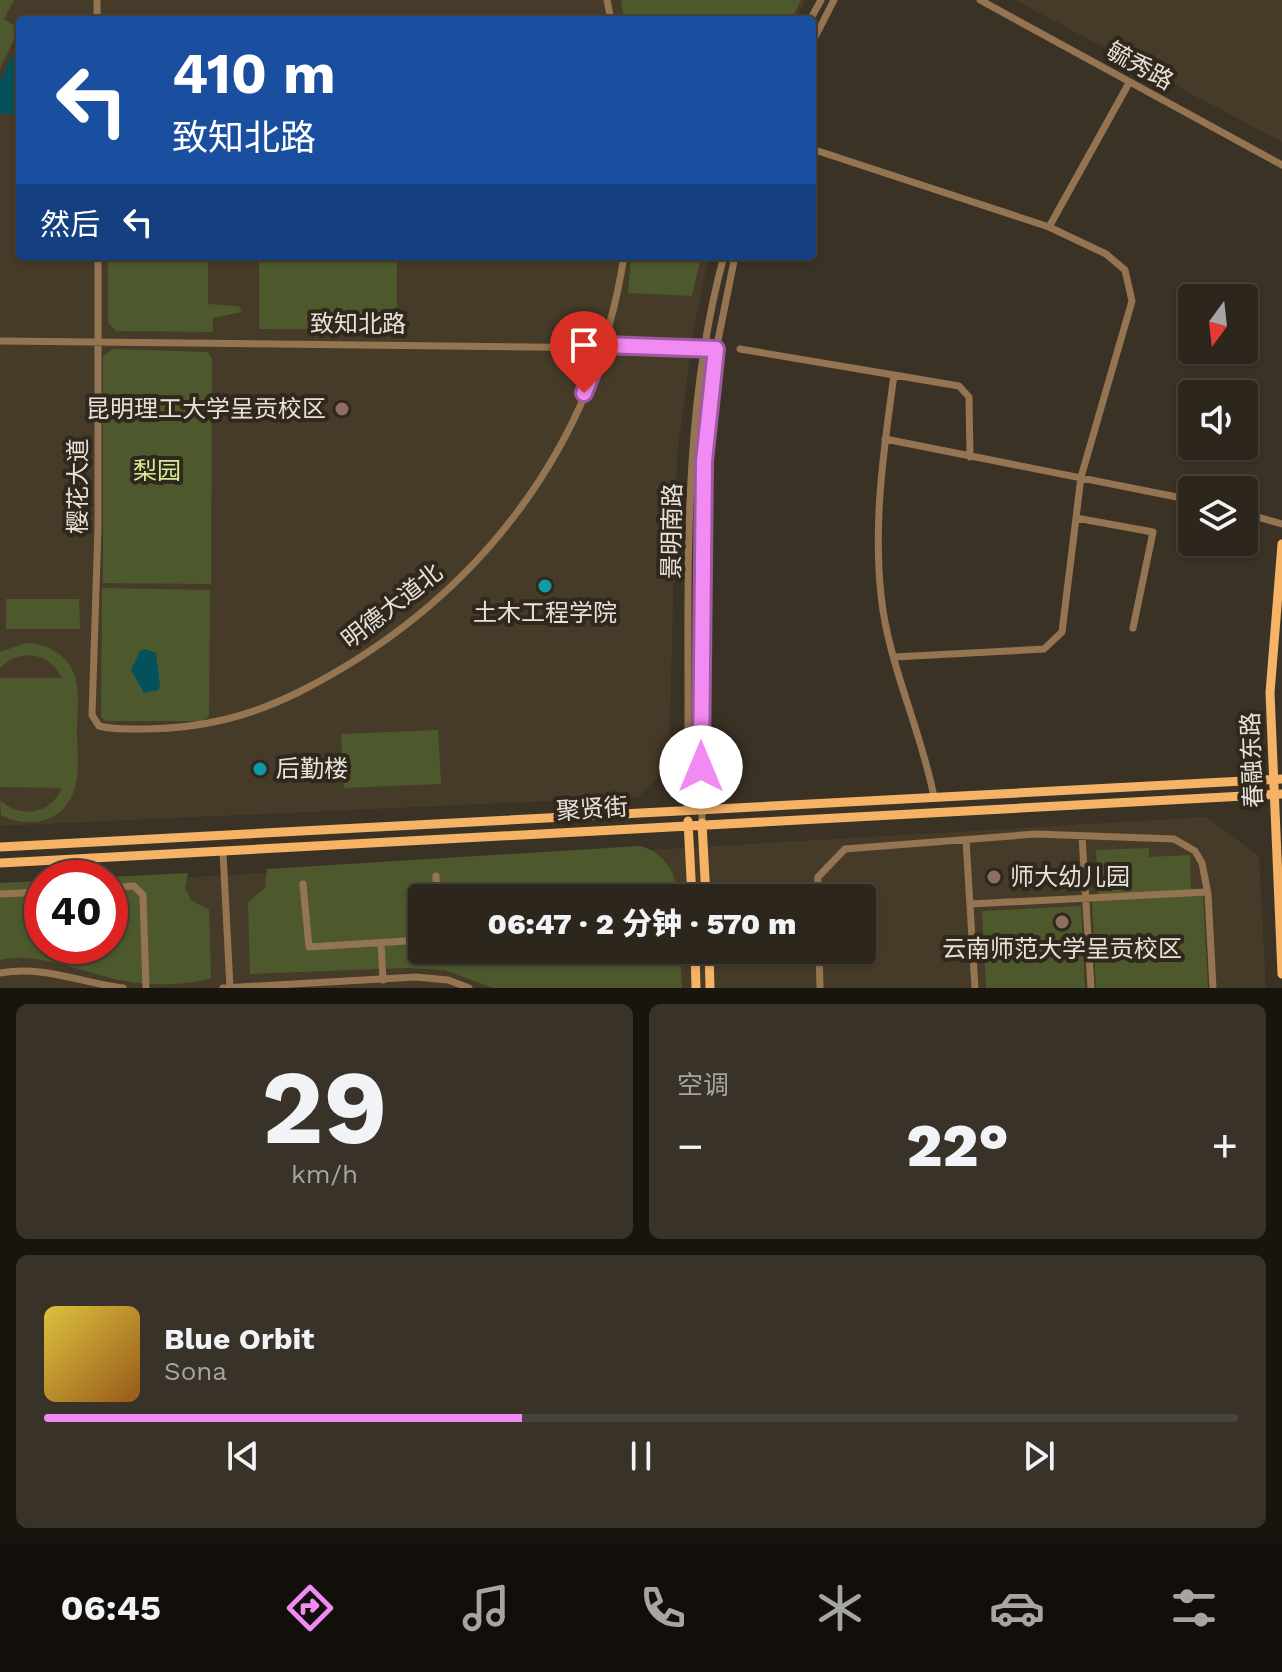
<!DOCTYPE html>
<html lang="zh">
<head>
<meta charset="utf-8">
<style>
	body { margin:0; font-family:"Work Sans","Noto Sans SC",sans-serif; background:#383229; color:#f1f3f6; height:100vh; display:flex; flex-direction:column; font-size:30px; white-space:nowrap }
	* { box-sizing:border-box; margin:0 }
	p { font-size:26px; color:#a6a5a3 }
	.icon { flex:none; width:44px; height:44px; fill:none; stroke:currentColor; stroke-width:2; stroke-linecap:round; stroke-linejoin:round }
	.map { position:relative; height:988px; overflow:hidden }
	.panel { display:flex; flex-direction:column; gap:16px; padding:16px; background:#18150f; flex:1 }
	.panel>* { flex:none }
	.guide { position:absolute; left:16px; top:16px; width:800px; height:244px; border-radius:8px; box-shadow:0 2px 6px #0004,0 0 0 2px #48433b; background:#1a4fa0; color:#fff; overflow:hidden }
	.needle { width:52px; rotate:195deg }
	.fabs { position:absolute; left:1178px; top:284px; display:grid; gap:16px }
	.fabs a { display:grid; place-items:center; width:80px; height:80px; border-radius:8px; background:#2c261c; box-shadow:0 2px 6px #0004,0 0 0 2px #48433b; font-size:40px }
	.speed { position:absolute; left:24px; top:860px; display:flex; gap:16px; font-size:40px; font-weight:700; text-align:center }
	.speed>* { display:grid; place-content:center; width:104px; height:104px; border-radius:50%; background:#2c261c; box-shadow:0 2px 6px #0004,0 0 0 2px #48433b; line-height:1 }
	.speed .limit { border:12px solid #d22; background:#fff; color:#111 }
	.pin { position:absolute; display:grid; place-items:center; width:68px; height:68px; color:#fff; margin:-82px -34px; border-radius:50% 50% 50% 0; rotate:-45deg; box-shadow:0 0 8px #0007 }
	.pin .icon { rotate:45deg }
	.me { position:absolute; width:88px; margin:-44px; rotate:0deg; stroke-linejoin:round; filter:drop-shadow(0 0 6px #0008) }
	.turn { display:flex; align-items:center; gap:28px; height:168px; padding:0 24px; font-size:36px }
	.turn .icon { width:104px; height:104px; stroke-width:2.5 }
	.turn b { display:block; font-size:56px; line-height:68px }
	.then { display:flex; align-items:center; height:76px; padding:0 24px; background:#0003; gap:16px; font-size:30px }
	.big { font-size:60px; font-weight:800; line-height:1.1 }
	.panel .tile { flex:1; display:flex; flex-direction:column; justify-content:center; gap:12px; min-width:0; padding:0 28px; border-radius:12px; background:#383229 }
	.panel .dial { align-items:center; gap:0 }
	.dial b { font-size:104px; line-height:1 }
	.song { display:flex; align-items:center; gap:24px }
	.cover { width:96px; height:96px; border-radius:12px; background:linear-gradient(135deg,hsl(50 70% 55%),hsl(30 70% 35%)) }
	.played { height:8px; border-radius:4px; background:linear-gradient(90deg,#f28af3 40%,#48433b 40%) }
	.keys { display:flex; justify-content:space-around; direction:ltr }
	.heat { display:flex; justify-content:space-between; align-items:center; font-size:44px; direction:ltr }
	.panel .tiles { flex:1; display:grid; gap:16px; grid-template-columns:1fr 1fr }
	.tile:last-child { grid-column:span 2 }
	.trip { position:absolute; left:408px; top:884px; width:468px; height:80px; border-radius:8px; background:#2c261c; box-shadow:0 2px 6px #0004,0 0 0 2px #48433b; font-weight:800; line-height:80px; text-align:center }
	.menu { display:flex; height:128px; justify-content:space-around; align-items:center; background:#120f0b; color:#a6a5a3 }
	.menu .icon { width:56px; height:56px }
	.menu .on { color:#f28af3 }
	.menu b { font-size:36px; color:#f1f3f6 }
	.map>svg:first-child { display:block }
</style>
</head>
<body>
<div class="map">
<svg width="1282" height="988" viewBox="0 0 1282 988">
	<rect width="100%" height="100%" fill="#3b3226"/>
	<!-- built -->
	<path fill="#463b28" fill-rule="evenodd" d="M0 0H806L795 20H20V256H709L694 327 677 455 669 759 656 780 638 797 0 826Z
		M1015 0H1282V142Z
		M1206 817 1259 856 1266 988H0V889L42 946H110V882ZM422 898H862V950H422Z"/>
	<!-- green -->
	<path fill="#4d592d" d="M0 0H14L4 19 19 29 0 69Z
		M621 0H801L791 20H624Z
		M108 256H246L208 261V304L239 306 242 312 213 318V332L116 331 108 323Z
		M259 256H397V330L259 329Z
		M631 256H701L692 296 628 293Z
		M113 349 208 352 212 359 211 584 103 583V356Z
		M102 588 210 590 209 716 203 721H105L101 717Z
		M6 599H79L80 629H6Z
		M26 643C44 644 59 650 69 664 82 683 77 709 77 731 77 749 80 770 75 787 66 822 30 830 1 815L0 800C20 819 50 815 62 788L0 787V678H62C49 652 20 648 0 668V652Z
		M438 730 441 784 344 788 341 734Z
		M640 846C664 852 678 874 678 898H422V950H680L682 988H493L445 970 407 968 250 974 248 902 265 888 267 869Z
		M1149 848V857L1190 855 1191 891 1098 895 1096 850Z
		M188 873 185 887 191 900 209 910 211 978C181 987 141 986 111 978 77 970 36 952 0 960V883L42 881V946H110V878H89Z
		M1203 895 1208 988H1096L1092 900Z
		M1081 906 1085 988H986L982 911Z"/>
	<!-- water -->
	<path fill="#04505b" d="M20 40V114H0V81Z
		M145 649 156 653 160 686 158 690 144 693 131 670 140 651Z"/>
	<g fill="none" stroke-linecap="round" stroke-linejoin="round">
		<!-- minor -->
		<path stroke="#957451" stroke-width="7" d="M97 0V20
			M607 0 611 20
			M980 0 1282 165
			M810 20 821 0
			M812 43 834 0
			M812 149 1049 227 1106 254 1125 270 1132 301 1081 477 1062 632 1044 649 894 657
			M1049 227 1129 83
			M98 256V527L92 715 99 726C114 730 131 729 147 729 203 728 248 717 299 692 473 604 594 452 624 256
			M0 341 716 349
			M740 349 894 375
			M885 439 1192 500
			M1244 513 1282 524
			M1076 518 1153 532 1133 628
			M934 797C921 729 888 664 881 595 873 521 884 448 894 375L959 386 969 397 970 457
			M687 809C692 627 675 434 724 256
			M702 823 704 461 713 365 735 256
			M1082 836 1091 988
			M966 840 975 988
			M223 852 230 988
			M436 876 437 898
			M303 884 309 947 422 940
			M110 888 134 886 143 895 146 988
			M0 894 42 892
			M817 898 818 877 845 849 1036 834 1174 839 1195 851 1202 863 1208 894 1213 988
			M970 904 1207 892
			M381 943 383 980
			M819 950 820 988
			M0 973C44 965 81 983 123 988
			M223 988 416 977 448 980 469 988"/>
		<!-- major -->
		<path stroke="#f6b366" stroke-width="9" d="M1282 544 1270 693 1282 974
			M688 821 692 898
			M702 823 706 898
			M0 847 1282 779
			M0 863 1282 794
			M695 950 696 988
			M709 950 710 988"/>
	</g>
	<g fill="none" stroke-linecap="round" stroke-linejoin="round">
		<defs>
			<path id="route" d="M584 393 603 345 716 349 704 461 701 767"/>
		</defs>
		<!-- route casing -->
		<use href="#route" stroke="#9d5a9e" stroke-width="20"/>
		<!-- route -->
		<use href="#route" stroke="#f28af3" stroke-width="14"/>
	</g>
	<!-- markers -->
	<g fill="#8d6e63" stroke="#30281c" stroke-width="3">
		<circle cx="342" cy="409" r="8"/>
		<circle cx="994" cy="877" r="8"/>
		<circle cx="1062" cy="922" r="8"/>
	</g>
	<g fill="#0f9aa8" stroke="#30281c" stroke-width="3">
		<circle cx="545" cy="586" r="8"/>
		<circle cx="260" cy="769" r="8"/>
	</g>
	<g text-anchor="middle" stroke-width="8" stroke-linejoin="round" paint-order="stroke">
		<!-- street labels -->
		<g font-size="24" fill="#e7e1da" stroke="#30281c">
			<text transform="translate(1140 66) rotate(29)" y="8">毓秀路</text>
			<text x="358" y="332">致知北路</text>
			<text transform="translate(78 486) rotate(-90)" y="8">樱花大道</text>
			<text transform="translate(672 531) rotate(-89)" y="8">景明南路</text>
			<text transform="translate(392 606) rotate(-38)" y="8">明德大道北</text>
			<text transform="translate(1252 760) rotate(-92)" y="8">春融东路</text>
			<text transform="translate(592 809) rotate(-4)" y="8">聚贤街</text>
		</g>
		<!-- poi labels -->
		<g font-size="24" fill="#e7e1da" stroke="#30281c">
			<text x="326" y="417" text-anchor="end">昆明理工大学呈贡校区</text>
			<text x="545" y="621">土木工程学院</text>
			<text x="276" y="777" text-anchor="start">后勤楼</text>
			<text x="1010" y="885" text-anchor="start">师大幼儿园</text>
			<text x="1062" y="957">云南师范大学呈贡校区</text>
		</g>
		<!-- park labels -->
		<g font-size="24" fill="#d4ec96" stroke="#30281c">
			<text x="157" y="479">梨园</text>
		</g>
	</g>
</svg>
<div class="fabs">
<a><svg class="needle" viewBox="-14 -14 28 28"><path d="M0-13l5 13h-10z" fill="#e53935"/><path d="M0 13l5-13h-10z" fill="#a6a5a3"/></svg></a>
<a><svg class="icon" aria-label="sound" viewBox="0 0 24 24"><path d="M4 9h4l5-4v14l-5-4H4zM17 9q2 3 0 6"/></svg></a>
<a><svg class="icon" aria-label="layers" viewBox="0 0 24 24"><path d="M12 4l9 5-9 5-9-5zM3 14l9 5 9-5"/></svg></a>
</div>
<div class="speed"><div class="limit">40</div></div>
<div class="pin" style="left:584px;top:393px;background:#d93025"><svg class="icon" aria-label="arrive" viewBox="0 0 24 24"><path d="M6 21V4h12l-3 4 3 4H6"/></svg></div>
<svg class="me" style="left:701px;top:767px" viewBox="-20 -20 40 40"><circle r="19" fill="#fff"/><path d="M0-13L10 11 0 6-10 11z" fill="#f28af3"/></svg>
<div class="trip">06:47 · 2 分钟 · 570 m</div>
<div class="guide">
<div class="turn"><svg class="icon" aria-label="left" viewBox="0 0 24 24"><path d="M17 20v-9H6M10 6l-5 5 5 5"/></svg><div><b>410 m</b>致知北路</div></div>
<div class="then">然后<svg class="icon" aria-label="left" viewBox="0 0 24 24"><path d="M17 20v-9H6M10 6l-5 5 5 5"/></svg></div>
</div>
</div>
<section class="panel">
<div class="tiles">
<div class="tile dial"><b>29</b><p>km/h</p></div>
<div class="tile"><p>空调</p>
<div class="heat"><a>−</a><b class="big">22°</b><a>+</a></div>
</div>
<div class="tile">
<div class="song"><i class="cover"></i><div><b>Blue Orbit</b><p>Sona</p></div></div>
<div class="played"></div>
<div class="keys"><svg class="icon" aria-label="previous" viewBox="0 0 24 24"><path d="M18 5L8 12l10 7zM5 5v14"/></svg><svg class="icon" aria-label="pause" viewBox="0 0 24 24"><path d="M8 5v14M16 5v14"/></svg><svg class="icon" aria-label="next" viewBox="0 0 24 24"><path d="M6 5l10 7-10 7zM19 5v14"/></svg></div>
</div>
</div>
</section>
<nav class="menu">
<b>06:45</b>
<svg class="icon on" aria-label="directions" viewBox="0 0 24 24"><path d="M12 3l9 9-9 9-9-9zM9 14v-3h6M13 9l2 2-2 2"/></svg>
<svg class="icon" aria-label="music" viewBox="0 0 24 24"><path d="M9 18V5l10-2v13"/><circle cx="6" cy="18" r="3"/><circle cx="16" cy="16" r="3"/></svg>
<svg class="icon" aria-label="phone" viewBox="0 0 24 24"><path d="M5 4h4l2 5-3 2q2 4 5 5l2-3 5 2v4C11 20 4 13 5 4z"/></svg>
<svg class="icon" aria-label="climate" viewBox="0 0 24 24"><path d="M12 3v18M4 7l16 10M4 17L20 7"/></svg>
<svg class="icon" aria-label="car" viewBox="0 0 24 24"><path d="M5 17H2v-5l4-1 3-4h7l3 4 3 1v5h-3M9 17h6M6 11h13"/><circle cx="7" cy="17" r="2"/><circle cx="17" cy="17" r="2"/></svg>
<svg class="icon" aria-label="filters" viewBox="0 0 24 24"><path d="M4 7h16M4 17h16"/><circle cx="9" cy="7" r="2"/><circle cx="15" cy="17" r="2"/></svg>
</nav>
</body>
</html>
